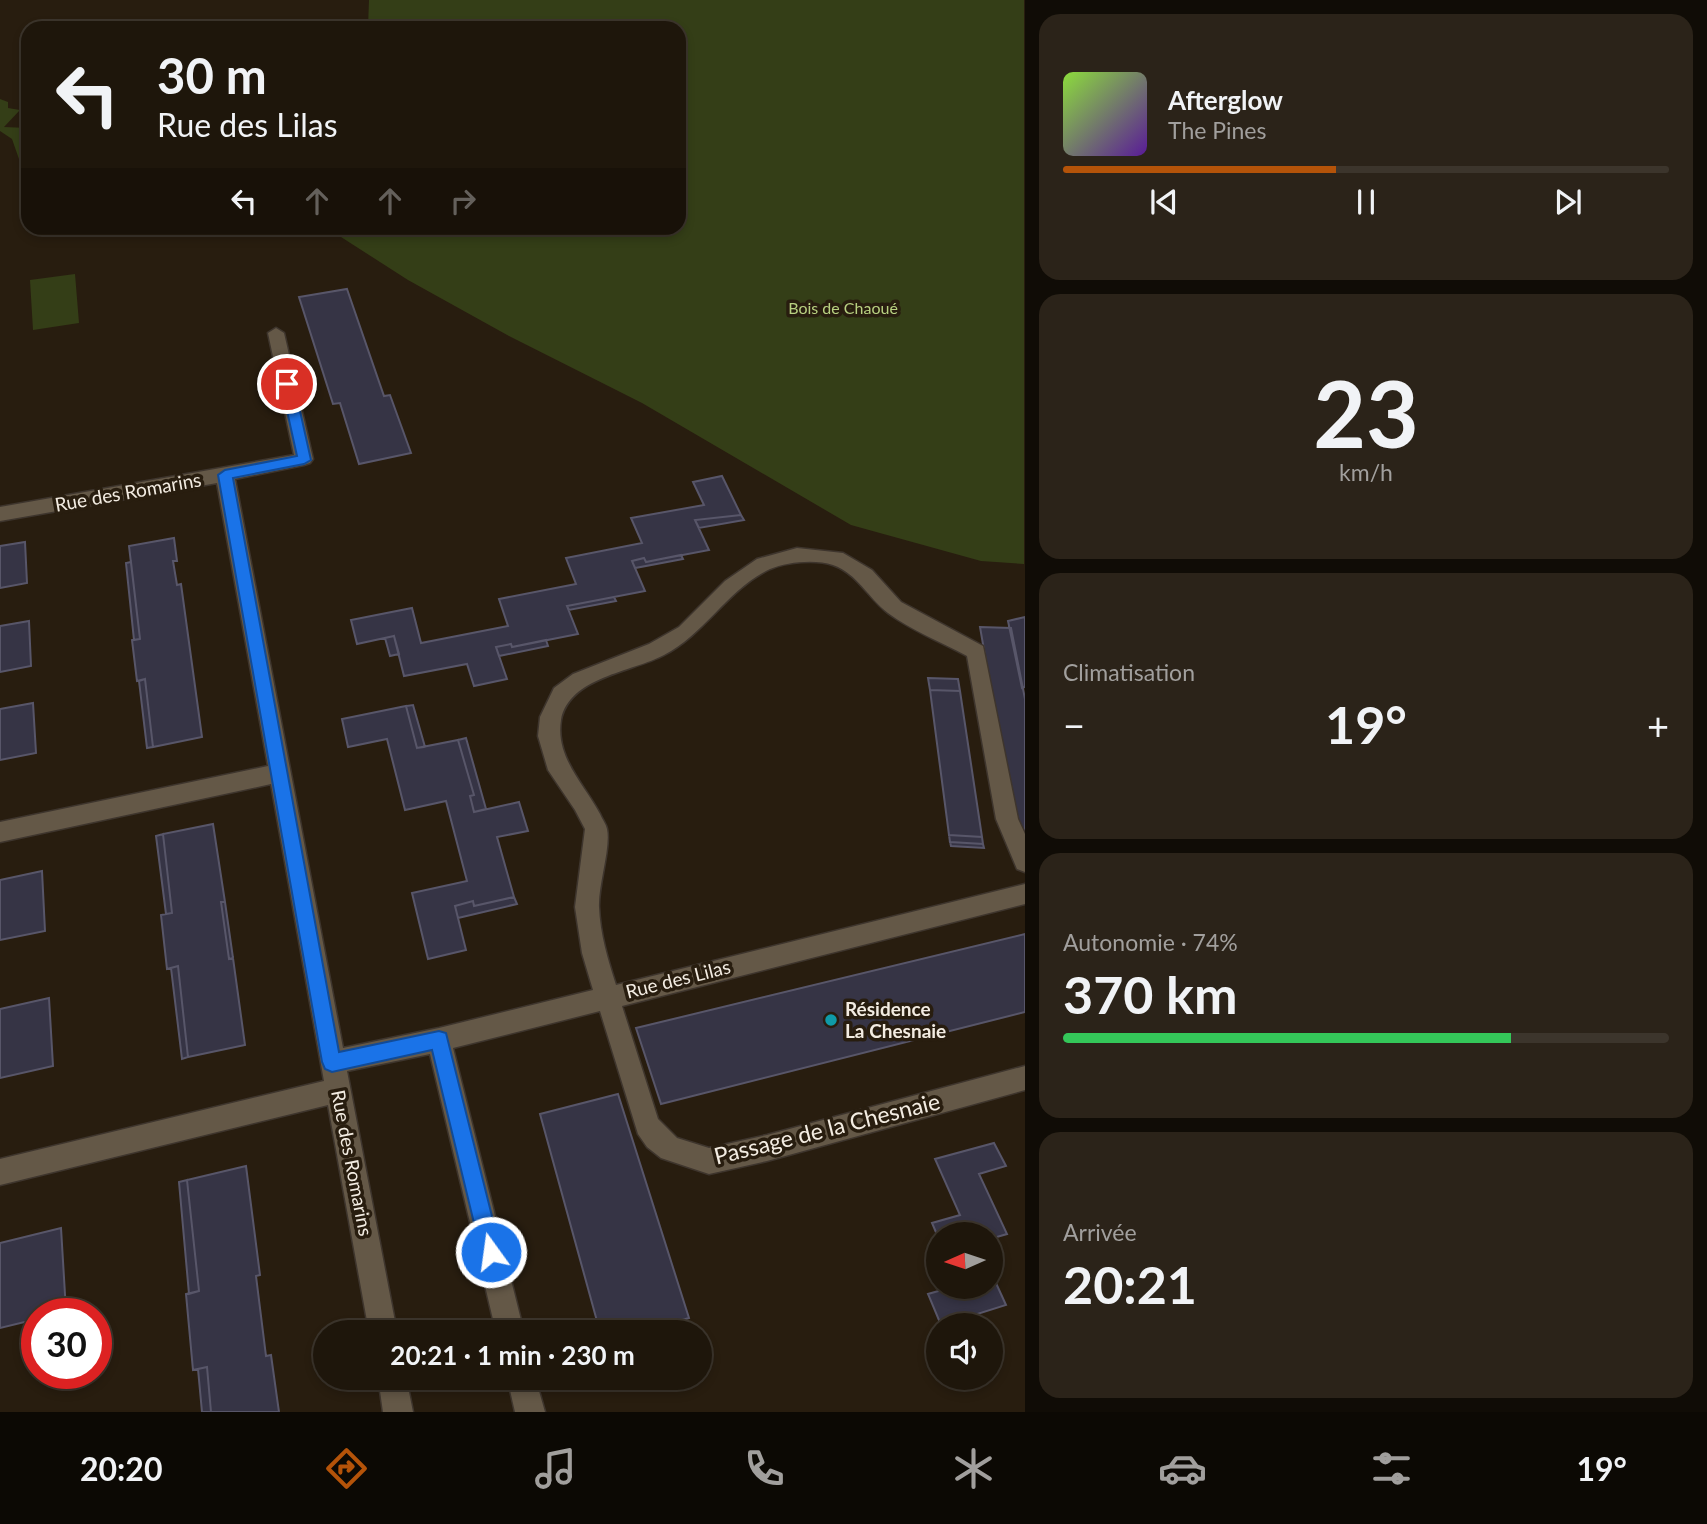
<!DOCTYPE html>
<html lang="fr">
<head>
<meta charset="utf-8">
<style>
	body { margin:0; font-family:Lato,sans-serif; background:#2b2319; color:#f1f3f6; height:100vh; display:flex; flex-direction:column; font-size:26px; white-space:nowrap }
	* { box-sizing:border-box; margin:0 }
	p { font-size:23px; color:#a19f9d }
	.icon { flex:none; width:38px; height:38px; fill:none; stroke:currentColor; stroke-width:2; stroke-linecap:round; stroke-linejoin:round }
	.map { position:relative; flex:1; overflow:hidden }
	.sheet { display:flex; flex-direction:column; gap:14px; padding:14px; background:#100c06; width:682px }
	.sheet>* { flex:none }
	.hud { position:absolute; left:21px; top:21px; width:665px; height:214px; border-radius:21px; box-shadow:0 4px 10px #0003,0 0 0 2px #3c352c; background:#1e160b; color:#f1f3f6; overflow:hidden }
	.needle { width:46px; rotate:267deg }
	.buttons { position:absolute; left:926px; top:1222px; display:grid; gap:14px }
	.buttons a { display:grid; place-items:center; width:77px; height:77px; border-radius:50%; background:#1e160b; box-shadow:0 4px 10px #0003,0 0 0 2px #3c352c; font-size:35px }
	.speed { position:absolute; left:21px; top:1298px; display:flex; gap:14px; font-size:35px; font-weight:700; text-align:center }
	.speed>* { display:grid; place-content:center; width:91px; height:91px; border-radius:50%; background:#1e160b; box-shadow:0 4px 10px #0003,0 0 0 2px #3c352c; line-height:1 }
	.speed .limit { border:10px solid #d22; background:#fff; color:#111 }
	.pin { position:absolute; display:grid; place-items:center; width:60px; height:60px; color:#fff; margin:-30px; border:4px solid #fff; border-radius:50%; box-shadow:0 2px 7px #0007 }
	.me { position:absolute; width:77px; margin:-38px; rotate:346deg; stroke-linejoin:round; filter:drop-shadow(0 0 5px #0008) }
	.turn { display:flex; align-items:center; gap:24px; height:147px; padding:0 21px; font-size:32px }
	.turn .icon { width:91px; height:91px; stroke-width:2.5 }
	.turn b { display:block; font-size:49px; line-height:60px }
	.lanes { display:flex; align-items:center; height:66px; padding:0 21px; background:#0003; justify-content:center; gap:35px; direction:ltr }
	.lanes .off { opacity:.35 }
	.big { font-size:52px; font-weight:700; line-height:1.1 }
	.sheet .tile { flex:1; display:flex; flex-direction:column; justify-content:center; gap:10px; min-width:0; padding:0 24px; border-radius:21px; background:#2b2319 }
	.sheet .dial { align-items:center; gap:0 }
	.dial b { font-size:91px; line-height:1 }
	.song { display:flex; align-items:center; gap:21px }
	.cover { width:84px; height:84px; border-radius:10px; background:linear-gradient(135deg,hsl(90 70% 55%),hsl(270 70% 35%)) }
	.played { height:7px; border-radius:4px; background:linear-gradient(90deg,#b45309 45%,#3c352c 45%) }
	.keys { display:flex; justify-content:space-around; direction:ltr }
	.heat { display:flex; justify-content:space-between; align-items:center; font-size:38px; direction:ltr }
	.charge { height:10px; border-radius:5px; background:linear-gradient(90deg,#34c759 74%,#3c352c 0) }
	.trip { position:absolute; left:313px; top:1320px; width:399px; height:70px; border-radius:35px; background:#1e160b; box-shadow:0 4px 10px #0003,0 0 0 2px #3c352c; font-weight:700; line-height:70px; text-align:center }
	.tabs { display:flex; height:112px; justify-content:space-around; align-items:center; background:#0c0904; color:#a19f9d }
	.tabs .icon { width:49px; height:49px }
	.tabs .current { color:#b45309 }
	.tabs b { font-size:32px; color:#f1f3f6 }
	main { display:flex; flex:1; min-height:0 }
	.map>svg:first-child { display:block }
</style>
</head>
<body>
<main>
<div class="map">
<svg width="1025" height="1412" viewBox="0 0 1025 1412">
	<rect width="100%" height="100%" fill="#281d0f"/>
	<!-- green -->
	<path fill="#343e17" d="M369 0H1024V564L981 561 851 525 642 403 509 336 408 280 327 228H679V28H368Z
		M0 99 8 102V108L20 110 4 127 28 128V165L19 159 12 139 0 131Z
		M75 274 79 323 33 330 30 280Z"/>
	<!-- building -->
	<path fill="#363445" stroke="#585669" stroke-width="2" d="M347 289 384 396 390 395 411 453 359 464 340 403 333 404 299 297Z
		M722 476 741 515 695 520 709 550 646 562 644 558 632 561 645 591 567 606 578 634 512 647 511 644 496 647 507 679 474 686 467 664 404 676 394 636 357 644 351 620 412 608 421 643 508 626 499 599 576 584 566 558 642 543 631 518 704 505 693 482Z
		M741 515 744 520 699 528 695 520Z
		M174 538 177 561H173L177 585 181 584 202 737 153 747 145 679 137 681 132 640 140 639 129 546Z
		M25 542 27 583 0 588V546Z
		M681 555 683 559 635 568 632 561 644 558 646 562Z
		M131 562 140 639 134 640 126 563Z
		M614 597 616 601 569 610 567 606Z
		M1025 617V687L1022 688 1008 621Z
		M29 621 31 666 0 672V626Z
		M980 627 1011 628 1025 699V846L1018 845Z
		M394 636 399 654 390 656 385 638Z
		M546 640 548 646 499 656 496 647 511 644 512 647Z
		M928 678 958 679 960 691 930 690Z
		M145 679 153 747 147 748 139 681Z
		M930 690 960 691 982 837 949 835Z
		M33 703 36 753 0 760V709Z
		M413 705 425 747 417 748 406 706Z
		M406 706 417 748 458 740 474 795 470 796 474 812 519 802 528 831 497 837 514 897 474 906 473 901 455 906 466 950 428 959 412 893 467 881 446 801 405 810 387 739 348 747 342 719Z
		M466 738 486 809 474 812 470 796 474 795 458 740Z
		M213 824 225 902H221L229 959 233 958 245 1045 188 1057 178 966 167 969 161 915 172 913 163 834Z
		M163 834 172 913 166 914 156 836Z
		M949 835 982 837 983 844 950 842Z
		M950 842 983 844 984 848 951 846Z
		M42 871 45 931 0 940V880Z
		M514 897 517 904 458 918 455 906 473 901 474 906Z
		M221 902H225L233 958 229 959Z
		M1025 934V1012L661 1104 636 1028Z
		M178 966 188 1057 182 1059 171 968Z
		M49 998 53 1066 0 1078V1009Z
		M618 1094 689 1318 640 1332H600L540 1114Z
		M994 1143 1006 1166 979 1174 1007 1234 990 1239V1234H938V1237L932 1223 960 1215 935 1159Z
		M246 1166 260 1275 256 1276 266 1356 271 1355 279 1412H211L207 1367 193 1370 186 1294 199 1291 187 1180Z
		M187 1180 199 1291 189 1294 179 1182Z
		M61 1228 66 1311 37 1314V1319L0 1328V1243Z
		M990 1270 1006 1305 977 1314 982 1325H941L928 1294 956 1286H990Z
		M207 1367 211 1412H202L198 1369Z"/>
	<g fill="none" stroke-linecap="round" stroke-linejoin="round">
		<defs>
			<path id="minor" d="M276 328 284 333 313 459 310 463 304 465 235 479 343 1048 439 1028 593 990 582 953 575 907 585 829 575 810 548 770 538 736 540 717 554 688 573 674 649 644 679 627 725 581 757 559 797 548 843 553 872 570 901 602 983 646 1018 819 1025 834V872L1017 869 996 819 967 656C941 642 911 630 888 613 868 598 858 574 833 565 815 559 787 562 770 569 728 589 705 634 664 655 632 672 569 677 561 720 555 757 584 784 600 814 602 819 606 824 607 829 611 848 598 885 599 907 600 934 608 960 616 985L1025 884V904L622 1006 658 1119 677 1138 709 1148 767 1135 1025 1066V1090L767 1161 709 1174 661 1158 647 1147 638 1134 600 1011 453 1048 524 1332H496L430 1054 347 1071 397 1332H369L328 1105 0 1185V1159L324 1081 271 784 0 842V822L268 766 217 483 0 521V507L294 455 268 333Z
				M378 1377H406L413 1412H383Z
				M507 1377H535L545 1412H515Z"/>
		</defs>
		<!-- minor casing -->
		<use href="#minor" stroke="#3e352d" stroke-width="3"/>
		<!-- minor -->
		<use href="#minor" fill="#645847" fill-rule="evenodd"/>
	</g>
	<!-- route -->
	<path fill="#1a73e8" stroke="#114b97" stroke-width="2" d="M287 379 294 384 311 460 304 464 233 478 339 1052 439 1031 446 1033 501 1252 498 1259 491 1262 484 1259 481 1252 432 1050 332 1072 325 1069 322 1062 218 475 225 470 297 456 281 384Z"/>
	<!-- markers -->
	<circle fill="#0f9aa8" stroke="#281d0f" stroke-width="2.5" cx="831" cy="1020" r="7"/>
	<g text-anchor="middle" stroke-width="7" stroke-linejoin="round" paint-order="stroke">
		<!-- far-park labels -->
		<g font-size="16" fill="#b8d081" stroke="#281d0f">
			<text x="843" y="314">Bois de Chaoué</text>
		</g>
		<!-- street labels -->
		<g font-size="19" fill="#f3ece2" stroke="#281d0f">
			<text transform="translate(128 492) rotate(-10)" y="7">Rue des Romarins</text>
			<text transform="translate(678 979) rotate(-14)" y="7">Rue des Lilas</text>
			<text transform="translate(352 1163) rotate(79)" y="7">Rue des Romarins</text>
		</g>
		<!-- poi labels -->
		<g font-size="19" font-weight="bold" fill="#f3ece2" stroke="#281d0f" text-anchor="start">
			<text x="845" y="1016">Résidence<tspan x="845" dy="22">La Chesnaie</tspan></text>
		</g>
		<!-- near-street labels -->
		<g font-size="23" fill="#f3ece2" stroke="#281d0f">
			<text transform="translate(827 1129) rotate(-14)" y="8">Passage de la Chesnaie</text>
		</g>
	</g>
</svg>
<div class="buttons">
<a><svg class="needle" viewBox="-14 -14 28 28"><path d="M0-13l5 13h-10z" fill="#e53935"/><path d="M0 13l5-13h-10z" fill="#a19f9d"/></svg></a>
<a><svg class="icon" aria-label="sound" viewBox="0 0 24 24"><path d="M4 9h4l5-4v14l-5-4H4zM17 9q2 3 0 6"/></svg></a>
</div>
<div class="speed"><div class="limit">30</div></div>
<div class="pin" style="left:287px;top:384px;background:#d93025"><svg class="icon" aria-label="arrive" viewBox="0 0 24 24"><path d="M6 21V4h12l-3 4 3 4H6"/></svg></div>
<svg class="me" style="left:491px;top:1252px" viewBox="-20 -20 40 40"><circle r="17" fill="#1a73e8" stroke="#fff" stroke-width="3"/><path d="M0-11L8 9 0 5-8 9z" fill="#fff"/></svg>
<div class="trip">20:21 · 1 min · 230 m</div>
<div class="hud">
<div class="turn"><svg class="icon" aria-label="left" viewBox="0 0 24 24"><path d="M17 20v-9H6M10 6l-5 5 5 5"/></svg><div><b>30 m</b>Rue des Lilas</div></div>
<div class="lanes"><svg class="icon" aria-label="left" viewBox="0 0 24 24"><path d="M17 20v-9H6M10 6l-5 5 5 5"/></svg><svg class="icon off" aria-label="ahead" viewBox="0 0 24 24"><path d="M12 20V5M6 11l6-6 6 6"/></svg><svg class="icon off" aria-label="ahead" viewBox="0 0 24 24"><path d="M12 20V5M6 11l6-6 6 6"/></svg><svg class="icon off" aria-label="right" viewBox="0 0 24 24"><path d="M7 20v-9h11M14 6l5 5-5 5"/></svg></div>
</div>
</div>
<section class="sheet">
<div class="tile">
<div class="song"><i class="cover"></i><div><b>Afterglow</b><p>The Pines</p></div></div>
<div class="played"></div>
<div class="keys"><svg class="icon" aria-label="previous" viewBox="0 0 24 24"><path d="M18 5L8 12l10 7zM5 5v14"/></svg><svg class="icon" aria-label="pause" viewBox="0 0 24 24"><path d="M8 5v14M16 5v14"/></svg><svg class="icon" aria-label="next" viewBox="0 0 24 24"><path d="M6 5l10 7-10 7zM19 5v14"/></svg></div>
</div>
<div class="tile dial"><b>23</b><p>km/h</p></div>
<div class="tile"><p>Climatisation</p>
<div class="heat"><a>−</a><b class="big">19°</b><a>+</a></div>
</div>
<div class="tile"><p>Autonomie · 74%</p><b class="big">370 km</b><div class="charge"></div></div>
<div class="tile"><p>Arrivée</p><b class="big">20:21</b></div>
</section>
</main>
<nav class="tabs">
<b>20:20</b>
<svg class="icon current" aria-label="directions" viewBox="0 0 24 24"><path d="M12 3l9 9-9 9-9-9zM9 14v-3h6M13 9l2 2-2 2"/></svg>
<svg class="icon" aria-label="music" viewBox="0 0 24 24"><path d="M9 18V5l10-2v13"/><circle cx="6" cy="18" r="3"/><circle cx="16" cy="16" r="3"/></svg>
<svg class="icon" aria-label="phone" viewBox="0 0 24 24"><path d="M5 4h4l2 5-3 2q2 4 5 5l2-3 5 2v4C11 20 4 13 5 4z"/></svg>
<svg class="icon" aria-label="climate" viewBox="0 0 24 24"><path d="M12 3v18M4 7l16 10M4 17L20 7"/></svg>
<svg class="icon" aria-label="car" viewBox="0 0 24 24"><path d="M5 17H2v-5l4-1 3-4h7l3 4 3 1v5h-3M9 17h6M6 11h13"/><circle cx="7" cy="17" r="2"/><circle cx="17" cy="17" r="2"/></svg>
<svg class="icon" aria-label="filters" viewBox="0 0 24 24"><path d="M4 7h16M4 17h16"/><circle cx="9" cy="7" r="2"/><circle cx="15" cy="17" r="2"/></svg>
<b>19°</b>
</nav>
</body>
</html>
